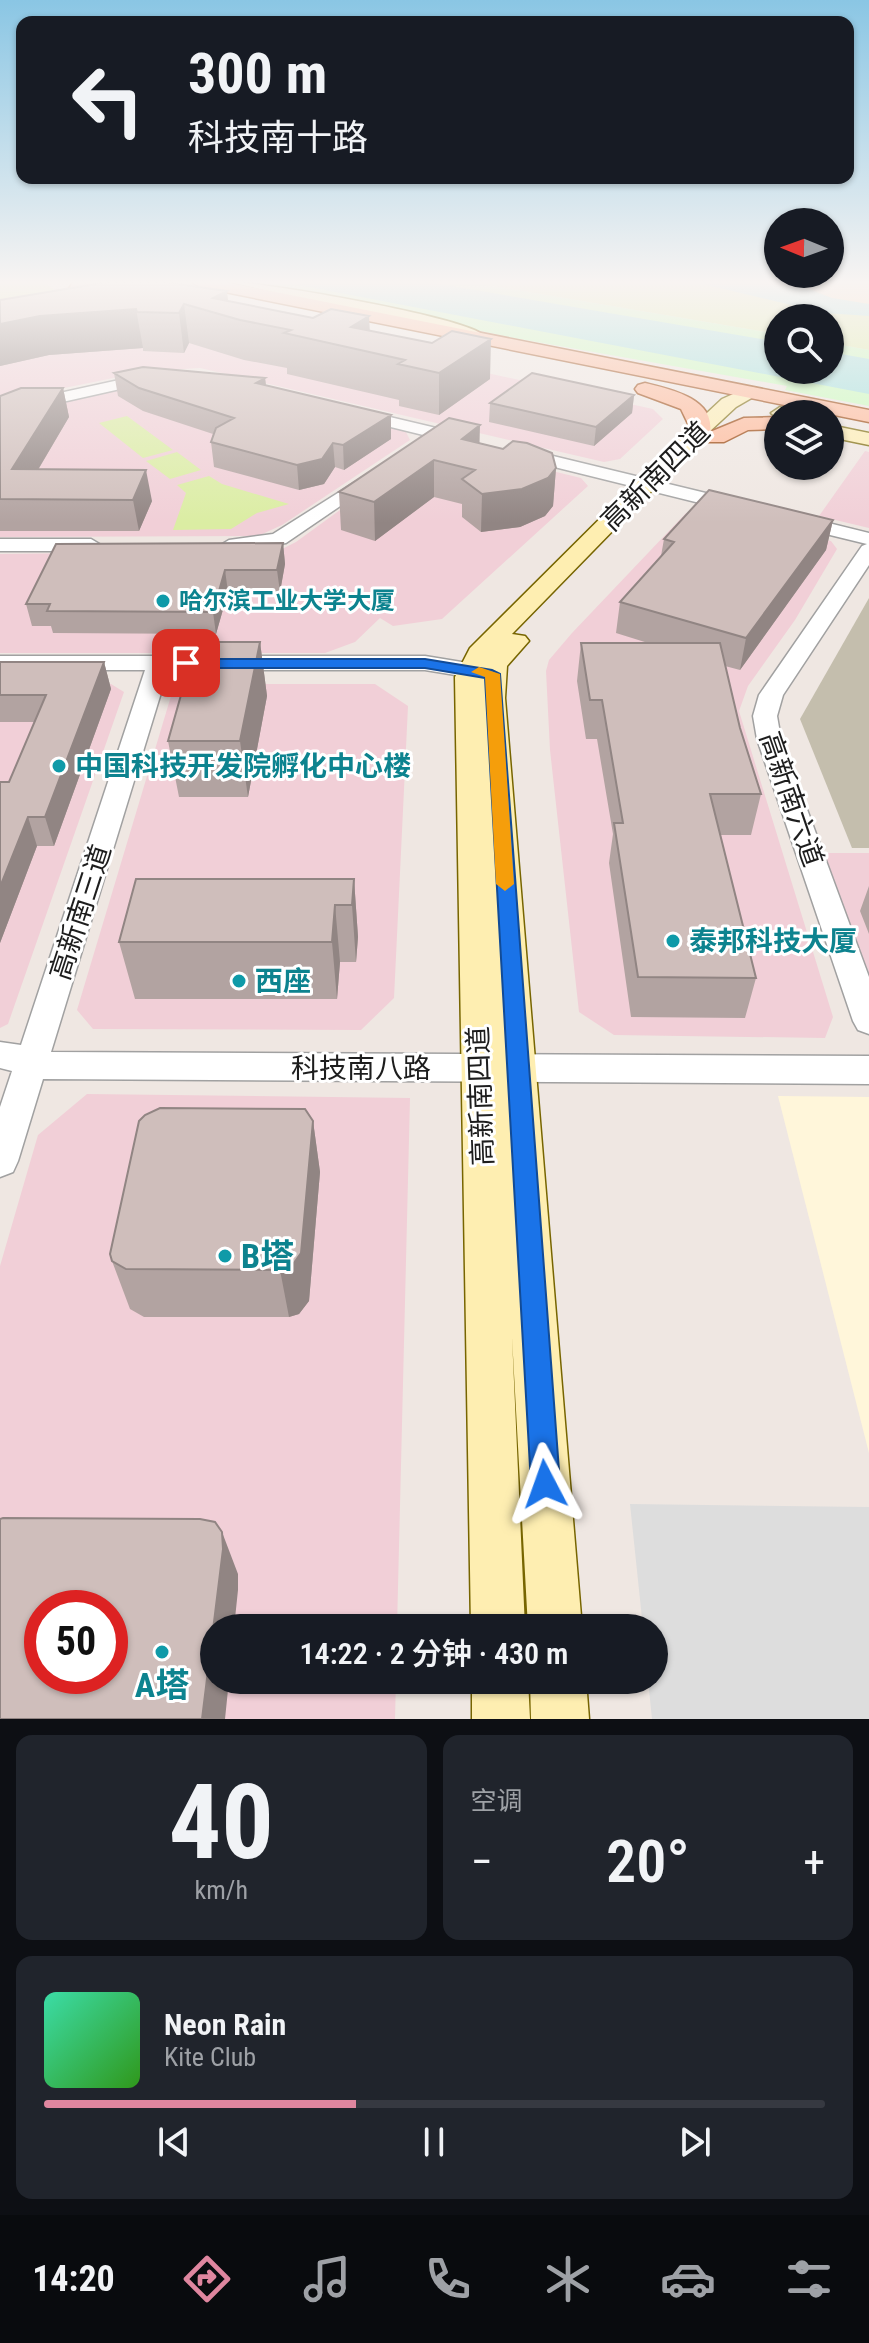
<!DOCTYPE html>
<html lang="zh">
<head>
<meta charset="utf-8">
<style>
	body { margin:0; font-family:"Roboto Condensed","Noto Sans SC",sans-serif; background:#20242c; color:#f1f3f6; height:100vh; display:flex; flex-direction:column; font-size:30px; white-space:nowrap }
	* { box-sizing:border-box; margin:0 }
	p { font-size:26px; color:#9ea1a6 }
	.icon { flex:none; width:44px; height:44px; fill:none; stroke:currentColor; stroke-width:2; stroke-linecap:round; stroke-linejoin:round }
	.map { position:relative; height:1719px; overflow:hidden }
	.side { display:flex; flex-direction:column; gap:16px; padding:16px; background:#0d0f14; flex:1 }
	.side>* { flex:none }
	.guide { position:absolute; left:16px; top:16px; width:838px; height:168px; border-radius:16px; box-shadow:0 2px 6px #0004; background:#171b24; color:#f1f3f6; overflow:hidden }
	.needle { width:52px; rotate:271deg }
	.buttons { position:absolute; left:764px; top:208px; display:grid; gap:16px }
	.buttons a { display:grid; place-items:center; width:80px; height:80px; border-radius:50%; background:#171b24; box-shadow:0 2px 6px #0004; font-size:40px }
	.speed { position:absolute; left:24px; top:1590px; display:flex; gap:16px; font-size:40px; font-weight:700; text-align:center }
	.speed>* { display:grid; place-content:center; width:104px; height:104px; border-radius:50%; background:#171b24; box-shadow:0 2px 6px #0004; line-height:1 }
	.speed .limit { border:12px solid #d22; background:#fff; color:#111 }
	.pin { position:absolute; display:grid; place-items:center; width:68px; height:68px; color:#fff; margin:-34px; border-radius:16px; box-shadow:0 4px 12px #0006 }
	.me { position:absolute; width:88px; margin:-44px; rotate:356deg; stroke-linejoin:round; filter:drop-shadow(0 0 6px #0008) }
	.turn { display:flex; align-items:center; gap:28px; height:168px; padding:0 40px; font-size:36px }
	.turn .icon { width:104px; height:104px; stroke-width:2.5 }
	.turn b { display:block; font-size:56px; line-height:68px }
	.big { font-size:60px; font-weight:600; line-height:1.1 }
	.side .tile { flex:1; display:flex; flex-direction:column; justify-content:center; gap:12px; min-width:0; padding:0 28px; border-radius:16px; background:#20242c }
	.side .dial { align-items:center; gap:0 }
	.dial b { font-size:104px; line-height:1 }
	.song { display:flex; align-items:center; gap:24px }
	.cover { width:96px; height:96px; border-radius:12px; background:linear-gradient(135deg,hsl(160 70% 55%),hsl(110 70% 35%)) }
	.played { height:8px; border-radius:4px; background:linear-gradient(90deg,#df869f 40%,#363941 40%) }
	.keys { display:flex; justify-content:space-around; direction:ltr }
	.heat { display:flex; justify-content:space-between; align-items:center; font-size:44px; direction:ltr }
	.side .tiles { flex:1; display:grid; gap:16px; grid-template-columns:1fr 1fr }
	.tile:last-child { grid-column:span 2 }
	.trip { position:absolute; left:200px; top:1614px; width:468px; height:80px; border-radius:40px; background:#171b24; box-shadow:0 2px 6px #0004; font-weight:600; line-height:80px; text-align:center }
	.tabs { display:flex; height:128px; justify-content:space-around; align-items:center; background:#090b0e; color:#9ea1a6 }
	.tabs .icon { width:56px; height:56px }
	.tabs .current { color:#df869f }
	.tabs b { font-size:36px; color:#f1f3f6 }
	.map>svg:first-child { display:block }
</style>
</head>
<body>
<div class="map">
<svg width="869" height="1719" viewBox="0 0 869 1719">
	<rect width="100%" height="100%" fill="#efe7e2"/>
	<!-- commercial -->
	<path fill="#f1cfd7" fill-rule="evenodd" d="M46 324 436 362 653 409 663 419 620 459 604 462 200 368 148 371 0 401V333Z
		M152 381 206 382 406 432 410 440 282 525 258 536 0 537V417Z
		M442 444 581 478 588 486 442 619 393 626 380 618 355 642 325 653H0V554L278 551 296 542 428 446Z
		M865 451 869 452V528L819 516Z
		M703 511 831 541 837 549 795 620 748 686 739 711 833 1017 825 1038 614 1035 579 1012 550 750 546 671 549 660 572 633 686 513Z
		M0 684H111L124 692 8 1024 0 1028Z
		M189 684H375L408 706 394 998 361 1030 93 1029 77 1010 171 696Z
		M820 853H869V992Z
		M87 1094 410 1098 397 1628H214V1680H396L395 1719H0V1266L38 1135ZM42 1608H110V1676H42Z"/>
	<!-- education -->
	<path fill="#fff6da" d="M778 1096 869 1097V1453Z"/>
	<!-- construction -->
	<path fill="#c4bead" d="M869 598V848H852L800 719Z"/>
	<!-- grass -->
	<path fill="#dbeda3" d="M0 282H43L54 289 53 293 0 317Z
		M469 282H869V350L830 343V318H778V334Z
		M127 416 173 450 143 458 99 423Z
		M177 452 201 470 170 479 146 461Z
		M209 476 222 484 289 504 257 513 231 529 173 530 186 493 177 485Z"/>
	<!-- sand -->
	<path fill="#ffdaaf" d="M790 282H869V304L832 298Z"/>
	<!-- park -->
	<path fill="#c6fdba" d="M251 282H469L778 334V370H830V343L869 350V406L785 390 787 386 514 338Z"/>
	<!-- parking -->
	<path fill="#ddd" d="M630 1504 869 1507V1719H652L648 1680H654V1628H643Z"/>
	<!-- water -->
	<path fill="#9ee0de" d="M283 282H428L778 342V370H830V352L869 359V394Z
		M694 282H790L832 298 869 304V316L825 313Z"/>
	<g fill="none" stroke-linecap="round" stroke-linejoin="round">
		<defs>
			<path id="tertiary" d="M151 373 159 378 156 381 0 416V406Z
				M356 409 470 436 473 440 464 445 350 417 348 414Z
				M520 448 747 503 749 507 740 513 514 457 511 453Z
				M368 474 374 475V483L286 543 229 552 219 546 229 540 273 534Z
				M796 515 869 533V565L783 695 777 716 781 739 869 977V1034L858 1030 853 1021 757 739 753 716 759 695 862 546 867 544 789 525 786 521Z
				M0 539H91L101 545 91 551H0Z
				M0 656H425L492 667 504 674 492 681 425 670H168L51 1052 869 1056V1084L43 1079 18 1161 13 1172 0 1177V1107L12 1071 0 1068V1042L21 1045 145 670H0Z"/>
			<path id="secondary" d="M83 282H125L153 289 145 294 90 286Z
				M230 282C264 282 464 317 483 335L475 340Z
				M749 387 755 388V396L736 407 708 433 512 634 525 636 529 641 507 666 505 698 582 1628H528L512 1337 525 1628H471L455 677 470 648 694 425 722 399Z
				M780 407 790 414H778V419L771 413Z
				M830 425 869 433V445L830 437Z
				M472 1680H528L530 1719H472Z
				M530 1680H586L589 1719H531Z"/>
			<path id="primary" d="M73 282H89C74 318 34 323 0 330V320C26 314 60 309 73 282Z
				M192 282H225L869 410V422L200 287Z
				M645 383C669 389 715 398 710 432L744 418 778 417V429L748 430 724 442H708L707 434H693L681 409 638 393 635 389 638 385Z"/>
		</defs>
		<!-- tertiary casing -->
		<use href="#tertiary" stroke="#a1a1a1" stroke-width="3"/>
		<!-- secondary casing -->
		<use href="#secondary" stroke="#776500" stroke-width="3"/>
		<!-- primary casing -->
		<use href="#primary" stroke="#953d00" stroke-width="3"/>
		<!-- tertiary -->
		<use href="#tertiary" fill="#fff" fill-rule="evenodd"/>
		<!-- secondary -->
		<use href="#secondary" fill="#feeeb1" fill-rule="evenodd"/>
		<!-- primary -->
		<use href="#primary" fill="#ffb796" fill-rule="evenodd"/>
	</g>
	<!-- wall -->
	<path fill="#b2a3a1" d="M0 300 228 301 370 330 490 379 439 415 399 406V400L287 374V368L244 360 189 343 184 353 143 351V348L49 355 0 366Z
		M114 373 265 378 266 386 391 415V439L344 470 335 467 324 484 299 490 214 467 211 442 213 434 143 411 118 396Z
		M63 388 69 417 38 470 152 501 139 531H0V396Z
		M634 395 632 413 594 446 489 422 490 403Z
		M480 443 503 449 556 468 553 506 545 516 520 527 481 532 462 517V504L434 497 375 541 341 530 339 492Z
		M833 520 826 550 740 670 725 666 740 728 761 794 751 835H720L756 978 745 1018 631 1017 609 863 613 834 597 739H586L577 681 581 643H648L616 633 620 602 661 556 664 539Z
		M283 543 285 564 280 592H228L216 634 53 633 51 626H32L26 604Z
		M260 642 267 696 248 797H179L168 741Z
		M0 662H104L111 689 54 846H37L0 943V782H9L35 722H0Z
		M354 879 358 937 356 962H340L337 999H135L119 942Z
		M869 886V934L860 911Z
		M313 1121 320 1172 309 1301 299 1314 289 1317H144L130 1309 112 1261Z"/>
	<!-- shaded-wall -->
	<path fill="#918583" d="M227 291 230 318 213 298Z
		M184 304 189 343 184 353 179 313Z
		M136 309 143 348 49 355 0 366V324L40 316Z
		M369 316 371 352 351 327Z
		M491 339 490 379 439 415V373Z
		M265 378 268 401 256 383Z
		M63 388 69 417 20 500 12 469Z
		M634 395 632 413 594 446 596 427Z
		M391 415V439L344 470 343 445Z
		M480 425 479 461 462 439Z
		M333 443 335 467 324 484 299 490 297 465Z
		M434 460V497L375 541 374 502Z
		M556 468 553 506 545 516 520 527 481 532 482 494Z
		M146 470 152 501 139 531 133 500Z
		M833 520 826 550 740 670 746 638Z
		M283 543 285 564 280 592 277 570Z
		M225 570 228 592 216 634 213 612Z
		M260 642 267 696 248 797 240 741Z
		M104 662 111 689 54 846 45 817Z
		M28 817 37 846 0 943V887Z
		M354 879 358 937 356 962 352 905Z
		M335 905 340 962 337 999 332 942Z
		M313 1121 320 1172 309 1301 299 1314 289 1317 280 1270Z
		M222 1532 238 1574V1590L234 1628H214V1680H229L225 1719H202Z"/>
	<!-- building -->
	<path fill="#cfbebb" stroke="#918583" stroke-width="2" fill-rule="evenodd" d="M107 282H165L227 291 213 298 313 318 331 309 369 316 351 327 432 343 452 331 491 339 439 373 398 364 405 360 284 333 291 330 240 320 184 304 179 313 137 312 136 309 40 316 0 324V300Z
		M143 367 265 378 256 383 391 415 343 445 333 443 322 459 297 465 211 442 216 428 234 418 139 388 114 373Z
		M532 373 634 395 596 427 490 403Z
		M21 388H63L12 469 146 470 133 500 0 499V396Z
		M449 418 480 425 462 439 503 449 513 441 527 443 552 453 556 468 548 478 522 489 482 494 462 479 475 470 434 460 374 502 339 492Z
		M709 490 833 520 746 638 620 602 674 542 664 539Z
		M283 543 277 570H225L213 612 47 611 50 604H26L56 544Z
		M196 642H260L240 741H168Z
		M581 643H720L740 728 761 794H710L756 978 638 977 614 823H623L602 700H590Z
		M0 662H104L45 817H28L0 887V782H9L46 695H0Z
		M136 879H354L352 905H335L332 942H119Z
		M160 1108 305 1109 313 1121 301 1253 291 1267 280 1270 126 1269 112 1261 110 1254 139 1121 145 1115Z
		M3 1518 200 1519 215 1522 222 1532 223 1549 202 1719H0V1519ZM42 1608H110V1676H42Z"/>
	<!-- sky -->
	<linearGradient id="sky" x2="0" y2="1"><stop stop-color="#8ac6e4"/><stop offset="0.54" stop-color="#f8f4f2"/><stop offset="1" stop-color="#f8f4f2" stop-opacity="0"/></linearGradient>
	<rect width="869" height="523" fill="url(#sky)"/>
	<!-- route -->
	<path fill="#1a73e8" stroke="#114b97" stroke-width="2" d="M425 659 492 670 500 674 560 1484 556 1494 545 1499 535 1494 531 1484 485 678 425 668H186L179 663 186 659Z"/>
	<!-- slow -->
	<path fill="#f59e0b" d="M479 667 500 674 514 884 505 891 496 884 485 677 471 672Z"/>
	<!-- markers -->
	<g fill="#0f9aa8" stroke="#fff" stroke-width="3">
		<circle cx="163" cy="601" r="8"/>
		<circle cx="59" cy="766" r="8"/>
		<circle cx="673" cy="941" r="8"/>
		<circle cx="239" cy="981" r="8"/>
		<circle cx="225" cy="1256" r="8"/>
		<circle cx="162" cy="1652" r="8"/>
	</g>
	<g text-anchor="middle" stroke-width="6" stroke-linejoin="round" paint-order="stroke">
		<!-- far-culture labels -->
		<g font-size="24" font-weight="bold" fill="#0d838f" stroke="#fff" text-anchor="start">
			<text x="179" y="609">哈尔滨工业大学大厦</text>
		</g>
		<!-- street labels -->
		<g font-size="28" fill="#1d1d1d" stroke="#fff">
			<text transform="translate(655 476) rotate(-45)" y="10">高新南四道</text>
			<text transform="translate(792 799) rotate(71)" y="10">高新南六道</text>
			<text transform="translate(80 912) rotate(-72)" y="10">高新南三道</text>
			<text x="361" y="1078">科技南八路</text>
			<text transform="translate(480 1096) rotate(-92)" y="10">高新南四道</text>
		</g>
		<!-- culture labels -->
		<g font-size="28" font-weight="bold" fill="#0d838f" stroke="#fff" text-anchor="start">
			<text x="75" y="776">中国科技开发院孵化中心楼</text>
			<text x="689" y="951">泰邦科技大厦</text>
			<text x="255" y="991">西座</text>
		</g>
		<!-- near-culture labels -->
		<g font-size="34" font-weight="bold" fill="#0d838f" stroke="#fff" text-anchor="start">
			<text x="241" y="1268">B塔</text>
			<text x="162" y="1697" text-anchor="middle">A塔</text>
		</g>
	</g>
</svg>
<div class="buttons">
<a><svg class="needle" viewBox="-14 -14 28 28"><path d="M0-13l5 13h-10z" fill="#e53935"/><path d="M0 13l5-13h-10z" fill="#9ea1a6"/></svg></a>
<a><svg class="icon" aria-label="search" viewBox="0 0 24 24"><circle cx="10" cy="10" r="6"/><path d="M15 15l6 6"/></svg></a>
<a><svg class="icon" aria-label="layers" viewBox="0 0 24 24"><path d="M12 4l9 5-9 5-9-5zM3 14l9 5 9-5"/></svg></a>
</div>
<div class="speed"><div class="limit">50</div></div>
<div class="pin" style="left:186px;top:663px;background:#d93025"><svg class="icon" aria-label="arrive" viewBox="0 0 24 24"><path d="M6 21V4h12l-3 4 3 4H6"/></svg></div>
<svg class="me" style="left:545px;top:1484px" viewBox="-20 -20 40 40"><path d="M0-17L14 15 0 8-14 15z" fill="#1a73e8" stroke="#fff" stroke-width="4"/></svg>
<div class="trip">14:22 · 2 分钟 · 430 m</div>
<div class="guide">
<div class="turn"><svg class="icon" aria-label="left" viewBox="0 0 24 24"><path d="M17 20v-9H6M10 6l-5 5 5 5"/></svg><div><b>300 m</b>科技南十路</div></div>
</div>
</div>
<section class="side">
<div class="tiles">
<div class="tile dial"><b>40</b><p>km/h</p></div>
<div class="tile"><p>空调</p>
<div class="heat"><a>−</a><b class="big">20°</b><a>+</a></div>
</div>
<div class="tile">
<div class="song"><i class="cover"></i><div><b>Neon Rain</b><p>Kite Club</p></div></div>
<div class="played"></div>
<div class="keys"><svg class="icon" aria-label="previous" viewBox="0 0 24 24"><path d="M18 5L8 12l10 7zM5 5v14"/></svg><svg class="icon" aria-label="pause" viewBox="0 0 24 24"><path d="M8 5v14M16 5v14"/></svg><svg class="icon" aria-label="next" viewBox="0 0 24 24"><path d="M6 5l10 7-10 7zM19 5v14"/></svg></div>
</div>
</div>
</section>
<nav class="tabs">
<b>14:20</b>
<svg class="icon current" aria-label="directions" viewBox="0 0 24 24"><path d="M12 3l9 9-9 9-9-9zM9 14v-3h6M13 9l2 2-2 2"/></svg>
<svg class="icon" aria-label="music" viewBox="0 0 24 24"><path d="M9 18V5l10-2v13"/><circle cx="6" cy="18" r="3"/><circle cx="16" cy="16" r="3"/></svg>
<svg class="icon" aria-label="phone" viewBox="0 0 24 24"><path d="M5 4h4l2 5-3 2q2 4 5 5l2-3 5 2v4C11 20 4 13 5 4z"/></svg>
<svg class="icon" aria-label="climate" viewBox="0 0 24 24"><path d="M12 3v18M4 7l16 10M4 17L20 7"/></svg>
<svg class="icon" aria-label="car" viewBox="0 0 24 24"><path d="M5 17H2v-5l4-1 3-4h7l3 4 3 1v5h-3M9 17h6M6 11h13"/><circle cx="7" cy="17" r="2"/><circle cx="17" cy="17" r="2"/></svg>
<svg class="icon" aria-label="filters" viewBox="0 0 24 24"><path d="M4 7h16M4 17h16"/><circle cx="9" cy="7" r="2"/><circle cx="15" cy="17" r="2"/></svg>
</nav>
</body>
</html>
